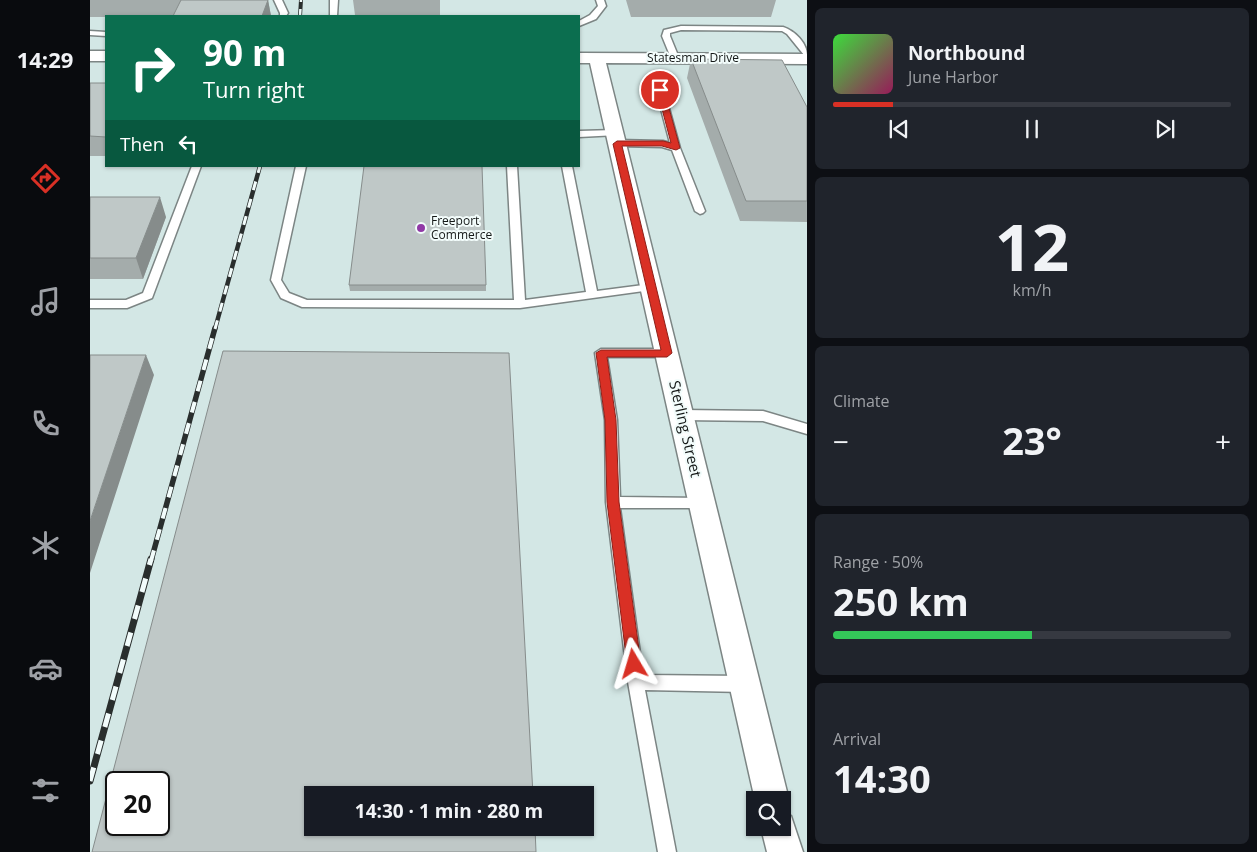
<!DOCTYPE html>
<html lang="en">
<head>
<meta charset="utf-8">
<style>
	body { margin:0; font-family:"Open Sans",sans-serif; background:#20242c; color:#f1f3f6; height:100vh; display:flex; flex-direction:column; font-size:19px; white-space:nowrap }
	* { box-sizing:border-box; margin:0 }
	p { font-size:16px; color:#9ea1a6 }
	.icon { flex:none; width:28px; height:28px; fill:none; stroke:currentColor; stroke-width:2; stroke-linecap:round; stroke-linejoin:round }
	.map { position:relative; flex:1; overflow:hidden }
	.side { display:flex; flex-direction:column; gap:8px; padding:8px; background:#0d0f14; width:450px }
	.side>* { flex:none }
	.hud { position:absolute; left:15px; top:15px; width:475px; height:152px; border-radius:0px; box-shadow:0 1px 4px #0004; background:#0b6e4f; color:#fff; overflow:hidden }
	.buttons { position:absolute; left:656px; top:791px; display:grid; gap:10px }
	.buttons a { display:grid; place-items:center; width:45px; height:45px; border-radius:0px; background:#171b24; box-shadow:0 1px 4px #0004; font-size:25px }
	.speed { position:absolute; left:15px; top:771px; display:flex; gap:10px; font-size:25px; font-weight:700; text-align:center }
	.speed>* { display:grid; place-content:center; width:65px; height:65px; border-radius:50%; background:#171b24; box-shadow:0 1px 4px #0004; line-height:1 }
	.speed .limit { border:2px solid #111; border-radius:8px; background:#fff; color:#111 }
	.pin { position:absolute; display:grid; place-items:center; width:42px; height:42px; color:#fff; margin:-21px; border:2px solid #fff; border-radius:50%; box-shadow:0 1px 5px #0007 }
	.me { position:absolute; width:55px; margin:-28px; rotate:353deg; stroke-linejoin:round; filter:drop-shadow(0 0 4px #0008) }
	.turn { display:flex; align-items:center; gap:18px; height:105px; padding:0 15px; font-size:22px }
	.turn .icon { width:65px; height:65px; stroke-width:2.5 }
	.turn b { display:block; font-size:35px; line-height:42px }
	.then { display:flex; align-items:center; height:48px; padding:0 15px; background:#0003; gap:10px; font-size:19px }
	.big { font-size:38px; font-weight:700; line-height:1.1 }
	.side .widget { flex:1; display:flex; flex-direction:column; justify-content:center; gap:8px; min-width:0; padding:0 18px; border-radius:8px; background:#20242c }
	.side .dial { align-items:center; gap:0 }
	.dial b { font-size:65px; line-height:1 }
	.song { display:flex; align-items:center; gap:15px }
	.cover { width:60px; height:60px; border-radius:8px; background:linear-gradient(135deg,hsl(120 70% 55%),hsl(330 70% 35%)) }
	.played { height:5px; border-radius:2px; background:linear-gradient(90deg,#d93025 15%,#363941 15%) }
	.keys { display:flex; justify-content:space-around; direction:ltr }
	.heat { display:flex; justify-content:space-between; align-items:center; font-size:28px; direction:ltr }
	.charge { height:8px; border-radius:4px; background:linear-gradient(90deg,#34c759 50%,#363941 0) }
	.trip { position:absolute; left:214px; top:786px; width:290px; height:50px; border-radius:0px; background:#171b24; box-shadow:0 1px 4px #0004; font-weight:700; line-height:50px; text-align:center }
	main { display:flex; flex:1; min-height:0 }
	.menu { display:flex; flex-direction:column; width:90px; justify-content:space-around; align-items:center; background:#090b0e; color:#9ea1a6 }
	.menu .icon { width:35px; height:35px }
	.menu .current { color:#d93025 }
	.menu b { font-size:22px; color:#f1f3f6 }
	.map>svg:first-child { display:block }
</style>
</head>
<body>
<main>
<nav class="menu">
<b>14:29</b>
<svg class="icon current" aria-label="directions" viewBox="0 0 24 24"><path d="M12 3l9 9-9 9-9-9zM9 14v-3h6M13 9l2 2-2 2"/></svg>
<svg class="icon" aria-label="music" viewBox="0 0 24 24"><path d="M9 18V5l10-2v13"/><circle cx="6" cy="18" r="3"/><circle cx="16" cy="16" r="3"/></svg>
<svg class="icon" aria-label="phone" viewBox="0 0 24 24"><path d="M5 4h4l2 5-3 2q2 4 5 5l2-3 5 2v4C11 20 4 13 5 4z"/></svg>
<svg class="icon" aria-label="climate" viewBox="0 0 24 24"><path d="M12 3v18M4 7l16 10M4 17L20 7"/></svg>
<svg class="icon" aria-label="car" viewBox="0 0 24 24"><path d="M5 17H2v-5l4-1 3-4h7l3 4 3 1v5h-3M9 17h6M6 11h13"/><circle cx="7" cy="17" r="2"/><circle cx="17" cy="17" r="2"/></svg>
<svg class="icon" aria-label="filters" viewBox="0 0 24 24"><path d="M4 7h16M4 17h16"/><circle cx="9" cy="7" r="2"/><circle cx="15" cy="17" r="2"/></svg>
</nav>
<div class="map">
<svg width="717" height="852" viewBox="0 0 717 852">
	<rect width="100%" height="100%" fill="#e5efee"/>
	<!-- built -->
	<path fill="#d3e7e5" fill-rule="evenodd" d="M0 0H717V852H0ZM16 16H489V166H16ZM26 782H69V825H26ZM222 795H495V828H222ZM665 800H692V828H665Z"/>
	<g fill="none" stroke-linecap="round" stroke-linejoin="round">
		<defs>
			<path id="lane" d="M184 0H192L198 13 196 16H190V13Z
				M240 0H248L247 16H240Z
				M506 0H514L516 6 506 19 489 26V21L500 15 508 6Z
				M591 26 693 27C705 31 717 43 717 55H714L697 34 692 31 591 30 580 33V36L589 58 585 60 581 58 572 36 574 30Z
				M0 31 16 32V36L0 35Z
				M567 88 574 90 590 148 615 211 613 213 610 214 605 211 582 150 572 147 527 146 523 143 527 140 573 141 580 143 566 90Z
				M525 130 529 133 528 135 489 137V131Z
				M102 166H111L62 298 37 308H0V300H36L53 293Z
				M206 166H216L191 280 199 293 217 300H424L417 166H427L435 300 496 292 472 166H482L507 291 561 284 566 287 561 290 430 308 212 307 191 298 181 280Z
				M511 349H577L583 353 577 357H517L527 420 530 497 612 498 617 499 619 503 617 507 612 508H530L553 675 655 676 661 679 663 684 661 689 655 692 555 690 586 852H568L538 682 516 502 515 420 505 353Z
				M592 410 673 411 717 424V434L673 421 592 420 588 418 586 415 588 412Z"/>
			<path id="street" d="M0 51H16V61H0Z
				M489 53 717 54V64L516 63 699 800 694 812 701 816 713 852H677L671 828H692V800H665L500 63H489Z"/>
		</defs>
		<!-- lane casing -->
		<use href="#lane" stroke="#7c8584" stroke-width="3"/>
		<!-- street casing -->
		<use href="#street" stroke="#7c8584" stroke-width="3"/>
		<!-- lane -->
		<use href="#lane" fill="#fff" fill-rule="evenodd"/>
		<!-- street -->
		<use href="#street" fill="#fff" fill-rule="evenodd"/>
		<defs>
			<path id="rail-far3" d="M210 16 211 0"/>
			<path id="rail-far2" d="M125 329 170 166"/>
			<path id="rail-far1" d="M61 561 125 328"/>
			<path id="rail" d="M0 781 61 559"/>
		</defs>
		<!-- rail-far3 casing -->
		<use href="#rail-far3" stroke="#292e2d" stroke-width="4"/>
		<!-- rail-far2 casing -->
		<use href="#rail-far2" stroke="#292e2d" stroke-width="4.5"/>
		<!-- rail-far1 casing -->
		<use href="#rail-far1" stroke="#292e2d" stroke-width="5.5"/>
		<!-- rail casing -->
		<use href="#rail" stroke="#292e2d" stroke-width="7"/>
		<!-- rail-far3 -->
		<use href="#rail-far3" stroke="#f2fcfb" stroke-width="2.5" stroke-dasharray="7" stroke-linecap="butt"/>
		<!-- rail-far2 -->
		<use href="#rail-far2" stroke="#f2fcfb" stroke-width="3" stroke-dasharray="9" stroke-linecap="butt"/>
		<!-- rail-far1 -->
		<use href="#rail-far1" stroke="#f2fcfb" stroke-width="4" stroke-dasharray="11" stroke-linecap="butt"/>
		<!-- rail -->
		<use href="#rail" stroke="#f2fcfb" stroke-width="5" stroke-dasharray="14" stroke-linecap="butt"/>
	</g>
	<!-- wall -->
	<path fill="#a4acab" d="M0 0H178L181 16H16V17H0Z
		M263 0H350V15H265Z
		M536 0H686L681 17H541Z
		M601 59 717 107V222L650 221 597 78Z
		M0 83H16V156H0Z
		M0 197 76 217 53 279H0Z
		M259 285H396V291H260Z"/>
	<!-- shaded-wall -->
	<path fill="#868c8b" d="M178 0 181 16H172Z
		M70 197 76 217 53 279 46 258Z
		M56 355 64 375 0 573V521Z"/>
	<!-- building -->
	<path fill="#bfc8c7" stroke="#868c8b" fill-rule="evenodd" d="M91 0H178L172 16H83Z
		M601 59 692 60 717 107V201H656Z
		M0 83H16V137L0 136Z
		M274 166H392L396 285H259Z
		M0 197H70L46 258H0Z
		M133 351 419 353 443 795H222V828H445L446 852H2ZM26 782H69V825H26Z
		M0 355H56L0 521Z"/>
	<!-- route -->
	<path fill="#d93025" stroke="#8d1f18" d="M570 88 574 90 590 148 586 150 572 146H532L582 353 577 357H517L526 420 529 502 551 664 549 669 544 671 539 669 537 664 517 502 515 420 506 353 511 350H571L523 144 527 141H573L581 143 567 90Z"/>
	<!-- markers -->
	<circle fill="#9139a6" stroke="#f2fcfb" stroke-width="2" cx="331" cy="228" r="5"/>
	<g text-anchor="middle" stroke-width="4" stroke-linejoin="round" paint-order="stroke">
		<!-- far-street labels -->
		<g font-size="12" fill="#141817" stroke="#f2fcfb">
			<text x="603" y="62">Statesman Drive</text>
		</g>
		<!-- far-poi labels -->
		<g font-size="12" fill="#141817" stroke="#f2fcfb" text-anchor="start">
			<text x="341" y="225">Freeport<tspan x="341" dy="14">Commerce</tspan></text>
		</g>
		<!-- street labels -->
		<g font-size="15" fill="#141817" stroke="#f2fcfb">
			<text transform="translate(595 429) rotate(77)" y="5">Sterling Street</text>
		</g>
	</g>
</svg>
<div class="buttons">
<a><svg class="icon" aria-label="search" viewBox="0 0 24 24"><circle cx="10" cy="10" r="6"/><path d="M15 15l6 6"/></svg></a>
</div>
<div class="speed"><div class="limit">20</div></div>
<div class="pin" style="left:570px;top:90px;background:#d93025"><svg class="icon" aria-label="arrive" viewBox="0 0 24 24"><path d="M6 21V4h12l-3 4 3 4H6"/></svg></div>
<svg class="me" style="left:544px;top:664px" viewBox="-20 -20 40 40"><path d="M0-17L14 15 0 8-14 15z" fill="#d93025" stroke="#fff" stroke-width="4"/></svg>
<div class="trip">14:30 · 1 min · 280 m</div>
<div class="hud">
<div class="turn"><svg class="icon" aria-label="right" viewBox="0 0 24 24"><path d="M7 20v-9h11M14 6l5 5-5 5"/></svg><div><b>90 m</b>Turn right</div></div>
<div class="then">Then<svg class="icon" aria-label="left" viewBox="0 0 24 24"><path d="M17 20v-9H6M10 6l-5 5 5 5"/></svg></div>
</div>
</div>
<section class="side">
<div class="widget">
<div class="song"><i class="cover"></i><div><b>Northbound</b><p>June Harbor</p></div></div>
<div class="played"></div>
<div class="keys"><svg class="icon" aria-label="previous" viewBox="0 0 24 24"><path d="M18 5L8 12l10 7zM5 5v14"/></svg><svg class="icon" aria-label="pause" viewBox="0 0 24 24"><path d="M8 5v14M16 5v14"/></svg><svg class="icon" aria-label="next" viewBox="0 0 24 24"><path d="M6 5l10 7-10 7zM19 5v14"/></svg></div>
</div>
<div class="widget dial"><b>12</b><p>km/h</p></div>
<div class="widget"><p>Climate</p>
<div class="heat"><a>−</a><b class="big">23°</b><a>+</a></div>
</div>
<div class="widget"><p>Range · 50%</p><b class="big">250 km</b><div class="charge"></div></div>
<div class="widget"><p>Arrival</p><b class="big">14:30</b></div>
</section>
</main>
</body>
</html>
